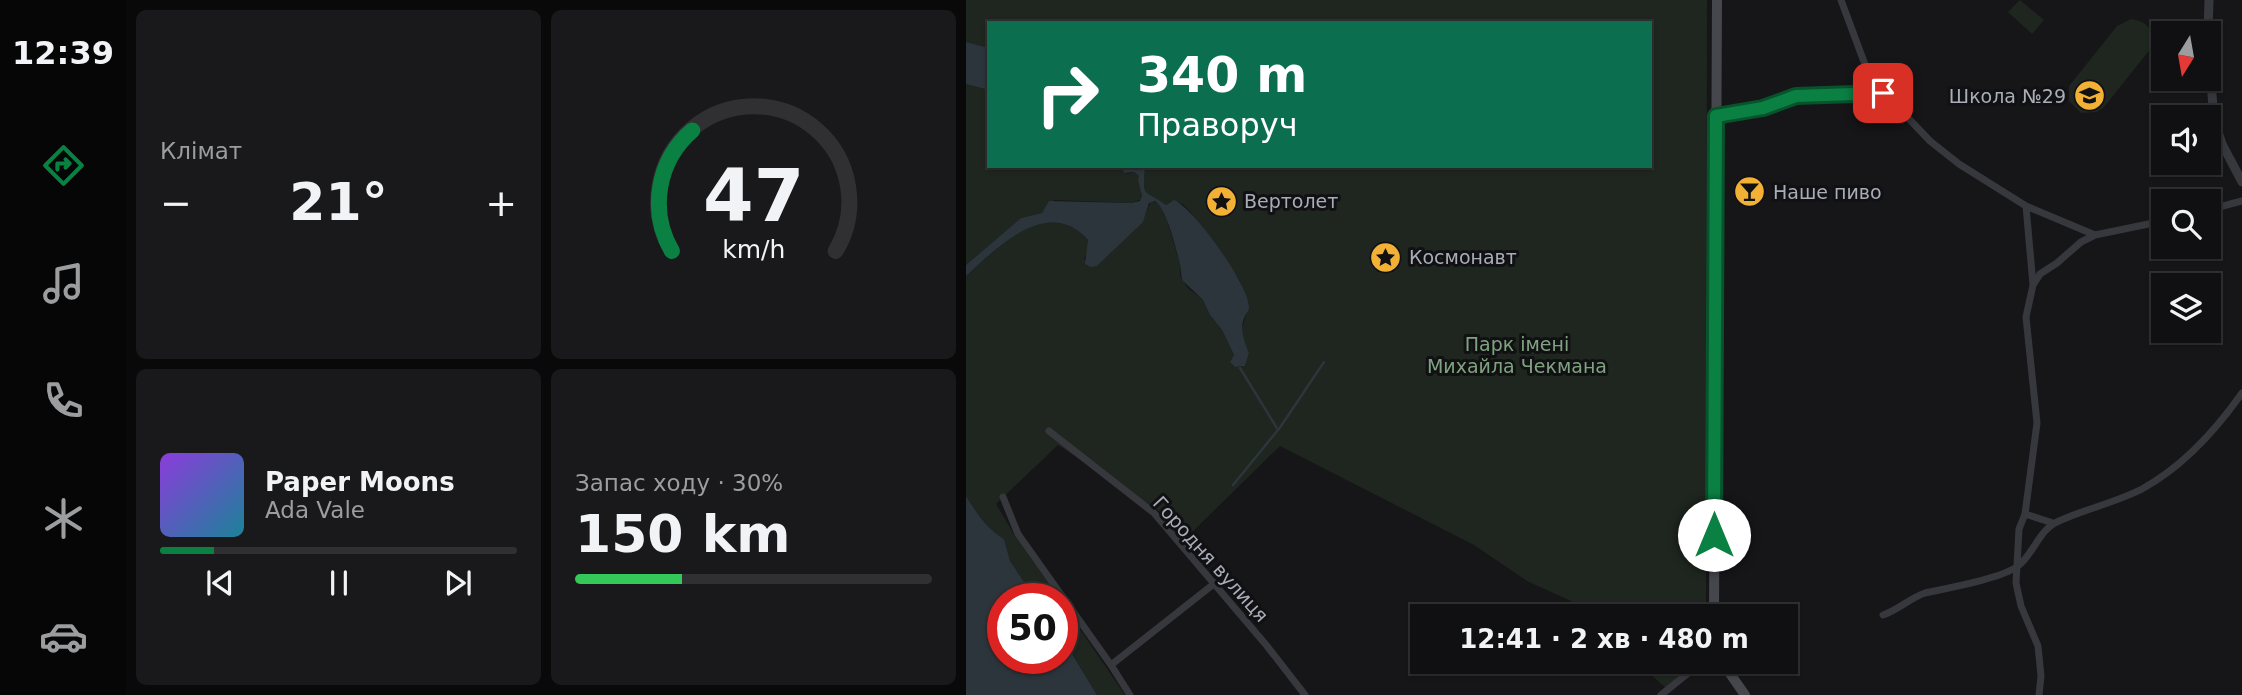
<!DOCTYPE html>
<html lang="uk">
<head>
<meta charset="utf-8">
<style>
	body { margin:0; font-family:"DejaVu Sans",sans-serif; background:#19191b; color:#f1f3f6; height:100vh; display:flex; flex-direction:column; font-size:26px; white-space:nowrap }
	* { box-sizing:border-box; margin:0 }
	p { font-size:23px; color:#9c9d9f }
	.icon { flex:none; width:38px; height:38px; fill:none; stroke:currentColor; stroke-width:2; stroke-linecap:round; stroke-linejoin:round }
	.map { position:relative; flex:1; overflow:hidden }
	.panel { display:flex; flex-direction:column; gap:10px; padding:10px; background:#09090a; width:840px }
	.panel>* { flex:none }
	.top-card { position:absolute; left:21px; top:21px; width:665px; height:147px; border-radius:0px; box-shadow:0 2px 5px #0004,0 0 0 2px #303032; background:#0b6e4f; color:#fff; overflow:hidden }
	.needle { width:46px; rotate:191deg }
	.tools { position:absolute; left:1185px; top:21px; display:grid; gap:14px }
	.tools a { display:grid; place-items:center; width:70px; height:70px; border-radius:0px; background:#101012; box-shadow:0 2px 5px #0004,0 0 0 2px #303032; font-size:35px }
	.speed { position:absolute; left:21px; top:583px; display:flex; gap:14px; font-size:35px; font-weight:700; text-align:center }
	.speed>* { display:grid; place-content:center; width:91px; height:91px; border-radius:50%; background:#101012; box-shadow:0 2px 5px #0004,0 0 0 2px #303032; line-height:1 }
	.speed .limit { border:10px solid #d22; background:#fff; color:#111 }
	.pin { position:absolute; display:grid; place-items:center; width:60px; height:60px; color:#fff; margin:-30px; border-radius:14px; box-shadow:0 4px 10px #0006 }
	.me { position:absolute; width:77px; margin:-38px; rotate:0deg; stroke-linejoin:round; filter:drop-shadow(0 0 5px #0008) }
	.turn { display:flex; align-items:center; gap:24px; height:147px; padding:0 35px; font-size:32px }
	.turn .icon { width:91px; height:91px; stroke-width:2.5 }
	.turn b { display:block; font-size:49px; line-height:60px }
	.big { font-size:52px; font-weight:800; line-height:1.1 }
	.panel .tile { flex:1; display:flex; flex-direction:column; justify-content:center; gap:10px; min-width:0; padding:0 24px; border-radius:10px; background:#19191b }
	.panel .dial { align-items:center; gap:0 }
	.dial svg { height:182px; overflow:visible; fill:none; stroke:#303032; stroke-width:7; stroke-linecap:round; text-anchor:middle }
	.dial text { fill:#f1f3f6; stroke:none }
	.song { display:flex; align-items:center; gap:21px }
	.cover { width:84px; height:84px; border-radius:10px; background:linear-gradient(135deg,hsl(270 70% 55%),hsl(190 70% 35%)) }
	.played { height:7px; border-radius:4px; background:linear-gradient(90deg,#0b8043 15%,#303032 15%) }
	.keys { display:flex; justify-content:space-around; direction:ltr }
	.heat { display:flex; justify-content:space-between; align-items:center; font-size:38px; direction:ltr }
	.charge { height:10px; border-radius:5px; background:linear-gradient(90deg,#34c759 30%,#303032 0) }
	.panel .tiles { flex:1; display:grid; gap:10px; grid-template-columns:repeat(2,1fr) }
	.trip { position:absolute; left:444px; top:604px; width:388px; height:70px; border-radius:0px; background:#101012; box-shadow:0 2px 5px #0004,0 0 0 2px #303032; font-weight:800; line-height:70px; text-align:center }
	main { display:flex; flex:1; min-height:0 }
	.menu { display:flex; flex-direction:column; width:126px; justify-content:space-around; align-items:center; background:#060607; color:#9c9d9f }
	.menu .icon { width:49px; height:49px }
	.menu .selected { color:#0b8043 }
	.menu b { font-size:32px; color:#f1f3f6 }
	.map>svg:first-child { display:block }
</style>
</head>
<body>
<main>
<nav class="menu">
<b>12:39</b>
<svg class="icon selected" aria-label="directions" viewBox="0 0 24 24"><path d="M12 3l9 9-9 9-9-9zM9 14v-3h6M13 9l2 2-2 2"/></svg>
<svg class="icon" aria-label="music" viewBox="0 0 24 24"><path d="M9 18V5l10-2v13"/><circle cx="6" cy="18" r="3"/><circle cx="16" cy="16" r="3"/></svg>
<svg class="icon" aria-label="phone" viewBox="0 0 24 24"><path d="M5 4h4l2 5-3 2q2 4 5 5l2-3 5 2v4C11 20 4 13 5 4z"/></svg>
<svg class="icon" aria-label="climate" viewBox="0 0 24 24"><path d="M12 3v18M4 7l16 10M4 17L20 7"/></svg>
<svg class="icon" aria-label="car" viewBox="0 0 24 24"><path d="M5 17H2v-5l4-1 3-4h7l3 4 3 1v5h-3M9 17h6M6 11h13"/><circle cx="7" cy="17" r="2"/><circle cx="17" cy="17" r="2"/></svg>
</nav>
<section class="panel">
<div class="tiles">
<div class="tile"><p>Клімат</p>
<div class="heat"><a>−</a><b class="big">21°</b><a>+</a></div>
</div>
<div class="tile dial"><svg viewBox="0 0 100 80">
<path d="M14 69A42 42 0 1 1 86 69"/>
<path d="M14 69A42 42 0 0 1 23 16" stroke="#0b8043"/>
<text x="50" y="56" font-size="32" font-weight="700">47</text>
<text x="50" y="72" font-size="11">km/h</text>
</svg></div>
<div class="tile">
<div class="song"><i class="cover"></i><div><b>Paper Moons</b><p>Ada Vale</p></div></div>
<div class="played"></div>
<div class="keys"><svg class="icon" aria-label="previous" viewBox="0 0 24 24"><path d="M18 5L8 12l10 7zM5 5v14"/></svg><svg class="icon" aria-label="pause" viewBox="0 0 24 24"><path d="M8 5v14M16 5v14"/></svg><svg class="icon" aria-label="next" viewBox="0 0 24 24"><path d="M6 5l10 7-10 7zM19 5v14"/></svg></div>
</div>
<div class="tile"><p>Запас ходу · 30%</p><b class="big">150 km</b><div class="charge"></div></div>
</div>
</section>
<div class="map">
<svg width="1276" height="695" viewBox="0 0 1276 695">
	<rect width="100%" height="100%" fill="#161618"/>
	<!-- green -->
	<path fill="#1e261f" d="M0 0H741L740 616H621L605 601 561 581 508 545 314 446 219 539 192 510 92 445 30 504 49 536 93 598H69L44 561 38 539C20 528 11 513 0 496V276C32 248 81 195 122 240V251L118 259 131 266 176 222 185 201 193 203 201 220 215 267 214 276 221 287 237 300 244 315 256 330 268 355 266 365 269 367 279 366 283 353 277 341 276 329 283 303 273 279 227 215 217 204 205 202 200 205C176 187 177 200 179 166H684V23H23V48L0 42Z
		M1054 0 1078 20 1066 34 1042 12Z
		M1165 19C1181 21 1189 31 1186 47L1138 107 1131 112 1115 113 1103 101V86L1151 26Z
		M0 84 23 90V166H160L158 171 161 174 168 172 173 176 176 199 165 203 88 200 76 213 55 218 0 265Z
		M96 603 159 695H131L96 636Z
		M671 662H736L702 690Z"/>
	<!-- water -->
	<path fill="#2c353c" d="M0 42 23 48V90L0 84Z
		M160 166H179C177 200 176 187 200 205L208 200C228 208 282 284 283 306 283 312 282 310 279 316 273 328 278 341 283 353L279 366 269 367 264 362 268 355 256 330 244 315 237 300 217 281C214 275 216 270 214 264 210 249 201 209 189 201L183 203 177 222 131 266 125 267 119 264 122 240C82 195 31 248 0 276V265L55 218 76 213 83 201 165 203 174 201 176 196 172 180 173 176 168 172 159 173 157 171Z
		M0 496C11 513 20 528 38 539L44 561 69 598H37V658H96V637L131 695H0Z"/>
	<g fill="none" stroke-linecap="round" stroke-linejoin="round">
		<!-- stream -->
		<path stroke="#2c353c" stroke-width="2.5" d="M313 429 358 362
			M267 485 312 430 274 368"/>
		<!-- minor -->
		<path stroke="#37383d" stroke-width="7" d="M875 0 904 78 964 141 993 164 1060 206 1129 235
			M750 116 797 108 830 96 917 93
			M1060 206 1067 285 1060 317 1071 423 1059 514 1053 529 1050 583 1055 606 1072 646 1075 676 1073 695
			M1242 210 1276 201
			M1067 285 1074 274 1091 263 1115 242 1129 235 1197 221
			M83 431 188 513 301 646 339 695
			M37 497 52 534 145 665 164 695
			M1059 514 1087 523
			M917 615C932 610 944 598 959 593 982 588 1034 579 1052 566 1067 555 1073 530 1091 522 1118 509 1149 503 1176 489 1216 467 1250 430 1276 393
			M145 665 249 583
			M695 695 736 662"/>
		<!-- tertiary -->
		<path stroke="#37383d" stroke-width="9" d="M1242 33 1243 0
			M1242 44 1248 120 1256 144 1276 182"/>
		<!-- secondary -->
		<path stroke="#45474d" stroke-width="10" d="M748 616 751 0
			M756 662 779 695"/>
	</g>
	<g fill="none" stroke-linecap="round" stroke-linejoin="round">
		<defs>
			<path id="route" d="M748 535 750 116 797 108 830 96 917 93"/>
		</defs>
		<!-- route casing -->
		<use href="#route" stroke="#07532c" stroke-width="18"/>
		<!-- route -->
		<use href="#route" stroke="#0b8043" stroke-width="12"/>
	</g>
	<!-- icons -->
	<defs>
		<symbol id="school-disc" viewBox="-11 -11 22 22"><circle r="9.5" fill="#f2b134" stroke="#111113"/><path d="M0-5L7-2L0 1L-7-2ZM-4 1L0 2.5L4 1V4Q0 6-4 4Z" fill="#111"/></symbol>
		<symbol id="bar-disc" viewBox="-11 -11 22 22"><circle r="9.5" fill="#f2b134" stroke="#111113"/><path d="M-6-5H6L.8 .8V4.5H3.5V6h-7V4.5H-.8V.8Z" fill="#111"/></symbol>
		<symbol id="sight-disc" viewBox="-11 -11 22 22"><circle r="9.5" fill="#f2b134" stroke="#111113"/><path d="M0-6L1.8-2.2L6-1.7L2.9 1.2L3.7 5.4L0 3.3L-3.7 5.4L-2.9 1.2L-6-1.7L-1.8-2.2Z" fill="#111"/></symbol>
	</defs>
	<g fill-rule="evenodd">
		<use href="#school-disc" x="1106" y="78" width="35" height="35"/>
		<use href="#bar-disc" x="766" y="174" width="35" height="35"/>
		<use href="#sight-disc" x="238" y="184" width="35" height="35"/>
		<use href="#sight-disc" x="402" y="240" width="35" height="35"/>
	</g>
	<g text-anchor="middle" stroke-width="6" stroke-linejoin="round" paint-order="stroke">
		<!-- poi labels -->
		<g font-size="19" fill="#a8adb8" stroke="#111113" text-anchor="start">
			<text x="1100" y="103" text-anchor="end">Школа №29</text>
			<text x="807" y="199">Наше пиво</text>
			<text x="278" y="208">Вертолет</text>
			<text x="443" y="264">Космонавт</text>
		</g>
		<!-- park labels -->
		<g font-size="19" fill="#7fa381" stroke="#111113">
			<text x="551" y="351">Парк імені<tspan x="551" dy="22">Михайла Чекмана</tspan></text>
		</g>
		<!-- street labels -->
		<g font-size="19" fill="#a8adb8" stroke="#111113">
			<text transform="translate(245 559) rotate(48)" y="7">Городня вулиця</text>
		</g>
	</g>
</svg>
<div class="tools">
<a><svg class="needle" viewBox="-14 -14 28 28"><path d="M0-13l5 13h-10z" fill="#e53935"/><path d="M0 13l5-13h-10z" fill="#9c9d9f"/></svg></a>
<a><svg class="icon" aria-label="sound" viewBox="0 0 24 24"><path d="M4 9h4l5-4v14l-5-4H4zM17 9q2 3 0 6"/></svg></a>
<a><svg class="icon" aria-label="search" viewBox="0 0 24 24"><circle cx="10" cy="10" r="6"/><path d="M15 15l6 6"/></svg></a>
<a><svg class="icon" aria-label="layers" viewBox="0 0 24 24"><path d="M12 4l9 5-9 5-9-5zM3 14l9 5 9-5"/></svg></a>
</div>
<div class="speed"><div class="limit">50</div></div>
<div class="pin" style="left:917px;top:93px;background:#d93025"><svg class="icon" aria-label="arrive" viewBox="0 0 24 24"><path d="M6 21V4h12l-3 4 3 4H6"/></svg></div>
<svg class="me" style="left:748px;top:535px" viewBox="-20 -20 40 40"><circle r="19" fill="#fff"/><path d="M0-13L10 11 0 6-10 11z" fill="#0b8043"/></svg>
<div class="trip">12:41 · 2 хв · 480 m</div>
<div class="top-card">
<div class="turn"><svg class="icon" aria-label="right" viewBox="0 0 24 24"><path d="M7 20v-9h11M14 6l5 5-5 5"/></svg><div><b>340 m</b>Праворуч</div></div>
</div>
</div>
</main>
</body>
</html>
